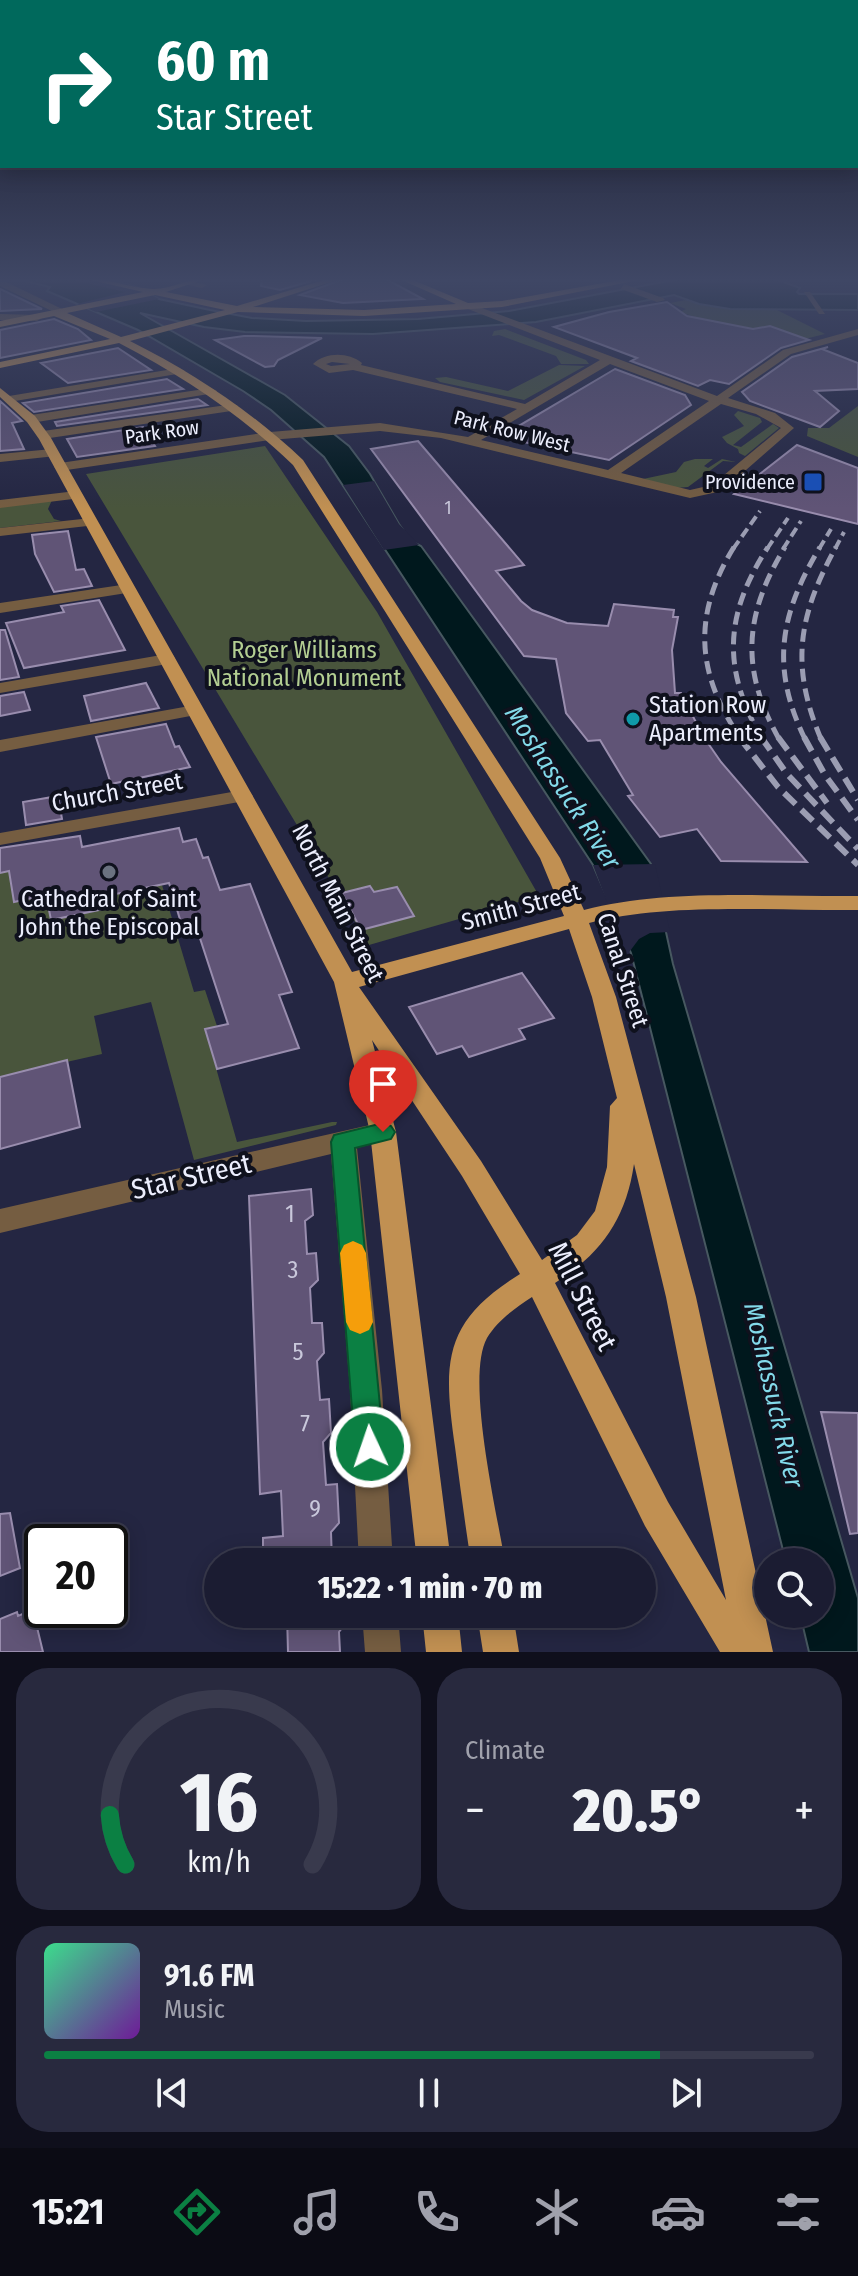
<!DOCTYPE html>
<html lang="en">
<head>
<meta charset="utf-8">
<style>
	body { margin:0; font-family:"Fira Sans Condensed",sans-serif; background:#28293e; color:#f1f3f6; height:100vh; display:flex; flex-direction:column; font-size:30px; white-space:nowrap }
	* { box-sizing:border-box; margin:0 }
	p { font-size:26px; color:#a0a1ac }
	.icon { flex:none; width:44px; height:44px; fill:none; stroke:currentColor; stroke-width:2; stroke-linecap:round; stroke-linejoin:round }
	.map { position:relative; height:1652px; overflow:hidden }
	.sheet { display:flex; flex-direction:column; gap:16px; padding:16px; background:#0f0f1c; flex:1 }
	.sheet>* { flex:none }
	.top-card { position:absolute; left:0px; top:0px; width:858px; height:168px; box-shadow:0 4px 20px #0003,0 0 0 2px #393a4d; background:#00695c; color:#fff; overflow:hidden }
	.buttons { position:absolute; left:754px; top:1548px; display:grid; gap:16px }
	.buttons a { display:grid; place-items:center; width:80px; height:80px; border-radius:50%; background:#1b1c32; box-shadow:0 4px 20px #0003,0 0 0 2px #393a4d; font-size:40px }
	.speed { position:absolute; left:24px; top:1524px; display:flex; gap:16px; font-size:40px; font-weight:700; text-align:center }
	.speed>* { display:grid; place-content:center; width:104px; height:104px; border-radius:50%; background:#1b1c32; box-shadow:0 4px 20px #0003,0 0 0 2px #393a4d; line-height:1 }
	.speed .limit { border:4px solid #111; border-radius:12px; background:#fff; color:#111 }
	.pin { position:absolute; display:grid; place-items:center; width:68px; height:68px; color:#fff; margin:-82px -34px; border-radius:50% 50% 50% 0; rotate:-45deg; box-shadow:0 0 8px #0007 }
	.pin .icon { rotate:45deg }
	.me { position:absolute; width:88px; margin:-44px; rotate:357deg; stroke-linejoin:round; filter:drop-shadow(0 0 6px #0008) }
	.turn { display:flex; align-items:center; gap:28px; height:168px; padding:0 24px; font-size:36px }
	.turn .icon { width:104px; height:104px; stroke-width:2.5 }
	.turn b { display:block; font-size:56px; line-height:68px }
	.big { font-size:60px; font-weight:800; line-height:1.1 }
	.sheet .tile { flex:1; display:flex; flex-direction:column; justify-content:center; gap:12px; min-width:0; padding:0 28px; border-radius:32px; background:#28293e }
	.sheet .dial { align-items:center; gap:0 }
	.dial svg { height:208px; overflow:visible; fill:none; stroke:#393a4d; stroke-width:7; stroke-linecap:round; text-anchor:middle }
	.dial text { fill:#f1f3f6; stroke:none }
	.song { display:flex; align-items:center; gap:24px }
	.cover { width:96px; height:96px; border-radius:12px; background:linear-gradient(135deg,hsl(150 70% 55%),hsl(280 70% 35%)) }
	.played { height:8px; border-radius:4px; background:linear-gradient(90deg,#0b8043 80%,#393a4d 80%) }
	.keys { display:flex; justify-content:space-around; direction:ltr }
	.heat { display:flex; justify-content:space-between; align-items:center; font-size:44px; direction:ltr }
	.sheet .tiles { flex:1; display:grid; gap:16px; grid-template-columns:1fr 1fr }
	.tile:last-child { grid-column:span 2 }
	.trip { position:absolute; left:204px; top:1548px; width:452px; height:80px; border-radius:40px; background:#1b1c32; box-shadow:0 4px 20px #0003,0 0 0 2px #393a4d; font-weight:800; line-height:80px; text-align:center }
	.tabs { display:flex; height:128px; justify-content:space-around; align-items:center; background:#0b0b14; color:#a0a1ac }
	.tabs .icon { width:56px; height:56px }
	.tabs .selected { color:#0b8043 }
	.tabs b { font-size:36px; color:#f1f3f6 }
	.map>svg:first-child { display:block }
</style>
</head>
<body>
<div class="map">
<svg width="858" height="1652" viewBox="0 0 858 1652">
	<rect width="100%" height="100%" fill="#242642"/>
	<!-- green -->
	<path fill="#49553c" d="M686 300 738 310 773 308 825 334 780 345 680 312 686 309 670 303Z
		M505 329 586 360 589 364H561L556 356 499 335 492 336 494 331Z
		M559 365 585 366 524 400 440 382 435 378 446 377 508 391Z
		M858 406V457L807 436 808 428H829Z
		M738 411 760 418 762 422 733 445 741 447 773 424 779 428 745 456 739 453 738 449 727 443 722 437 744 426 734 415Z
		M265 446 377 612 539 896 369 945 86 474Z
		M695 459H713L704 466 708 468 722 459 736 462 723 461 688 487 676 488 643 479 676 472 684 462Z
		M52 500 48 509 54 519 61 521 0 528V506Z
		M9 871 14 902 46 895 51 920 104 909 101 897 162 885 194 992 205 990 217 1026 205 1029 237 1142 332 1122H337L336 1125 194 1160 151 1002 94 1016 102 1054 0 1077V873Z"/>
	<!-- water -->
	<path fill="#00181d" stroke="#475860" stroke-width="2" d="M13 278H99L134 286 159 299 210 310 252 318 306 321 418 319 509 311 684 278H773L800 288 797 292 799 294H858V310L730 309 699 304 674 295 536 322 373 334 245 332 204 327 140 313 285 395 349 446 370 474 399 524 411 541 421 546 448 583 651 864 673 964 858 1598V1652H809L800 1614H820V1562H786L631 953 593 865 324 457 271 410 243 391 138 330 47 291 50 287Z"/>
	<!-- pier -->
	<path fill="#242642" d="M65 278H99L134 286 159 299 96 312 77 304 125 292Z
		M374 481 399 524 419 545 384 550 343 485Z
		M655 864 670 932 650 933 639 939 627 955 593 865Z"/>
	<!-- building -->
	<path fill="#605476" stroke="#998dae" stroke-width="2" d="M262 278H322L280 290 261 286Z
		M346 278H384L423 299 343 303 300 295Z
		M0 289 42 309 0 311Z
		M667 302 687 316 753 329 770 326 809 340 781 348 729 384 710 380 698 386 631 361 637 358 554 327 609 312Z
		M54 319 78 329 91 340 0 358V330Z
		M244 336H252L322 338 278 360 274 366 265 367 215 340Z
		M828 347 822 349 858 363V389L815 391 839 411 820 427 750 401 742 392 792 357Z
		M118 348 151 370 68 383 41 363Z
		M615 369 685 395 691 405 609 460 500 437Z
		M167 379 183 389 34 412 23 403Z
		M198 399 207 405 57 426 55 422Z
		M0 401 22 421 12 423 24 449 0 451Z
		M143 427 155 446 77 457 67 439Z
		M418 441 524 565 496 571 521 601 532 610 567 623 608 626 614 604 674 610 673 617H678L672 650 675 693H681L703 736 721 762 807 862 721 861 697 829 660 837 628 796 633 795 600 740 588 741 566 713 556 659 524 656 371 449Z
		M797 445 858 468V524L734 494Z
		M68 531 76 570 84 569 92 586 54 592 35 554 32 535Z
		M99 600 125 650 24 668 6 623 64 612 61 606Z
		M0 630H5L19 677 0 680Z
		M146 683 159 708 91 721 84 696Z
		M24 692 30 710 0 716V696Z
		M166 724 175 747 179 746 190 767 111 784 96 737Z
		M58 796 62 819 26 825 23 802Z
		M179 828 183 842 196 839 203 858 208 857 220 890 250 884 292 992 279 995 299 1048 217 1069 205 1029 228 1024 195 923 182 926 169 883 101 897 104 909 51 920 46 895 14 902 9 871 0 873V848L80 836 82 847Z
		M370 886 374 892 397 887 414 916 361 930 342 893Z
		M522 973 554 1018 519 1029 525 1039 469 1057 462 1046 437 1054 409 1007Z
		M67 1060 80 1127 0 1149V1077Z
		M311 1189 313 1215 305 1221 307 1254 316 1253 318 1280 310 1288 312 1323H322L324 1353 317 1361 320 1400 329 1399 331 1433 323 1442 326 1485 337 1484 339 1523 331 1532 332 1562H263V1538L283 1536 281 1491 260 1494 249 1196Z
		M821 1412 858 1413V1533L850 1534Z
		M10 1513 20 1568 0 1576V1514Z
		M30 1611 32 1621 35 1619 43 1652H0V1619L17 1612 18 1616Z
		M287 1614H353L339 1632 340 1652H288Z"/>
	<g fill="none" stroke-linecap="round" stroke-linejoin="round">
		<!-- minor -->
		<path fill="#755d41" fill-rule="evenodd" d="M177 278 207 285 202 288 180 283Z
			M0 279 62 309 64 311 56 313 0 286Z
			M624 284 663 298 665 300 657 302 621 289Z
			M804 292H810L825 314H819Z
			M471 304 717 396 783 350 858 329V335L791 354 728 398 775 413 794 428 722 491 690 498 441 438 380 431 270 440 60 471 54 467 60 463 270 432 380 423 468 437 517 409 353 370 329 373 313 364C326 352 348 352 362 363L361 365 525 404 600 360 468 309ZM332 362 350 364 331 366 326 364ZM610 364 709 401 608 470 481 440ZM721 404 756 414 781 428 712 485 690 490 621 473Z
			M0 314 37 315 42 318 37 321 0 320Z
			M179 368 185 371 183 373 9 402 3 399 9 396Z
			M211 388 217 391 215 393 31 423 25 419 31 415Z
			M234 404 238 406V410L43 439 37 435 43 431Z
			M52 449 58 453 56 456 0 462V454Z
			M76 491 83 495 81 498 0 508V500Z
			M91 518 98 522 96 525 0 536V528Z
			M128 584 133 586V592L0 613V603Z
			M167 654 173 655 175 659 173 663 0 693V683Z
			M195 705 204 710 201 714 0 752V740Z
			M243 790 250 792 253 796 250 800 0 845V833Z
			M383 1122 392 1125 396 1132 392 1139 357 1148 382 1390 393 1562H359L350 1390 331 1154 0 1233V1209Z
			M362 1614H398L401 1652H365Z"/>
		<!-- major -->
		<path fill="#c19052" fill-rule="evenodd" d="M82 278C106 278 128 287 152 289 170 290 189 278 208 278L166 292 237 306 331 278H343L253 307 364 310 456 304 397 278H408L468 303 502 301 631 278H649L502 307 364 316 238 312 130 341C194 373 251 411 303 460L560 858 584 910C667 888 771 897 858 896V910C777 911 666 902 589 923L616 997 696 1297 773 1652H720L645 1526 532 1297C515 1308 497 1321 487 1338 465 1378 497 1513 505 1562H471C465 1524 460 1485 455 1447 443 1363 442 1322 520 1274L462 1176 372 1040 396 1132 451 1562H417L370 1132 334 982 39 439 27 422 0 397V388L35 416 51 438 352 972 564 916 540 858 293 465C241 415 183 376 119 343L0 368V362L110 339 54 316 0 327V321L143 292ZM155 295 225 310 121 337 67 313ZM569 929 592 997 617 1098 610 1106 607 1167 595 1211 577 1235 542 1260 481 1161 359 987ZM634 1164 666 1297 726 1600 668 1502 555 1283C601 1254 626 1219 634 1164Z
			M422 1614H458L462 1652H426Z
			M477 1614H513L519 1652H483Z"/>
		<!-- rail-far2 -->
		<path stroke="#9b9db2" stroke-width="4" stroke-dasharray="10 5" stroke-linecap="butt" d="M733 549 760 511
			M767 549 788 518
			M783 549 801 521
			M819 549 831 529
			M835 549 844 532"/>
		<!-- rail-far1 -->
		<path stroke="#9b9db2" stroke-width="5" stroke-dasharray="13 7" stroke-linecap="butt" d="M734 547C692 615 696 674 741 739
			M762 739C722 669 724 615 768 547
			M779 739C740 669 744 615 785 547
			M805 739C770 667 780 614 820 547
			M821 739C790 666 798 616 836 547"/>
		<!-- rail -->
		<path stroke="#9b9db2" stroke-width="6" stroke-dasharray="16 8" stroke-linecap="butt" d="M739 737 778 787 858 865
			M761 737 787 774 858 849
			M778 737 827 803
			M804 737 825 775 858 820
			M820 737 858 800"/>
	</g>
	<!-- sky -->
	<linearGradient id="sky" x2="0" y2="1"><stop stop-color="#141524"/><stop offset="0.55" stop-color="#3f4765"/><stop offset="1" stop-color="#3f4765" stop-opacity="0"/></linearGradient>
	<rect width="858" height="509" fill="url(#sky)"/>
	<!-- route -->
	<path fill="#0b8043" stroke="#07532c" stroke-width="2" d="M383 1123 391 1126 395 1132 391 1139 355 1148 384 1447 380 1457 370 1461 359 1457 355 1447 331 1142 334 1135Z"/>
	<!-- slow -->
	<path fill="#f59e0b" d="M353 1241 362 1245 366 1253 373 1322 369 1330 360 1334 350 1330 346 1322 340 1253 344 1245Z"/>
	<!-- markers -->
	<rect fill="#1a4fb4" stroke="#0f111d" stroke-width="3" x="803" y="472" width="20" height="20" rx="4"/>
	<circle fill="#0f9aa8" stroke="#0f111d" stroke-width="3" cx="633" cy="719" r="8"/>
	<circle fill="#6b7280" stroke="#0f111d" stroke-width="3" cx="109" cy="872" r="8"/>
	<g text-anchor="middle" stroke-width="8" stroke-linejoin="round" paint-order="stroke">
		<!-- far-number labels -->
		<g font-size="18" fill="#c9c8db">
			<text x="448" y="514">1</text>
		</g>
		<!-- far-street labels -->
		<g font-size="20" fill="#eceefd" stroke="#0f111d">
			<text transform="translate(512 431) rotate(14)" y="7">Park Row West</text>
			<text transform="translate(162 432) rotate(-8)" y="7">Park Row</text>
		</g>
		<!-- far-poi labels -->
		<g font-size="20" fill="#eceefd" stroke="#0f111d" text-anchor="end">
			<text x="795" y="489">Providence</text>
		</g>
		<!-- park labels -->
		<g font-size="24" fill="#b3ce92" stroke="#0f111d">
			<text x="304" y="658">Roger Williams<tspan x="304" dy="28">National Monument</tspan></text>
		</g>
		<!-- poi labels -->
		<g font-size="24" fill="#eceefd" stroke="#0f111d" text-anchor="start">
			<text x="649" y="713">Station Row<tspan x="649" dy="28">Apartments</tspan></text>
			<text x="109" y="907" text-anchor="middle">Cathedral of Saint<tspan x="109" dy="28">John the Episcopal</tspan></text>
		</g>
		<!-- street labels -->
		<g font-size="24" fill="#eceefd" stroke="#0f111d">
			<text transform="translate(117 792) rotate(-10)" y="8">Church Street</text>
			<text transform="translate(338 903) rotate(63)" y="8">North Main Street</text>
			<text transform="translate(521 907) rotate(-15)" y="8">Smith Street</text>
			<text transform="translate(623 970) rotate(72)" y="8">Canal Street</text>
		</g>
		<!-- near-number labels -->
		<g font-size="24" fill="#c9c8db">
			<text x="290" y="1222">1</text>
			<text x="293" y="1278">3</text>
			<text x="298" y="1360">5</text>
			<text x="305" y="1432">7</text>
			<text x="315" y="1517">9</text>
		</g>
		<!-- water labels -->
		<g font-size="26" font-style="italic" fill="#83daea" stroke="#0f111d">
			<text transform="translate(563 787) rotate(57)" y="9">Moshassuck River</text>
			<text transform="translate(774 1395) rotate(77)" y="9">Moshassuck River</text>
		</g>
		<!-- near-street labels -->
		<g font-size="28" fill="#eceefd" stroke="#0f111d">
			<text transform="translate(191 1176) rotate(-13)" y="10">Star Street</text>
			<text transform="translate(583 1296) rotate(63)" y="10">Mill Street</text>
		</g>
	</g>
</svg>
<div class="buttons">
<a><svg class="icon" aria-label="search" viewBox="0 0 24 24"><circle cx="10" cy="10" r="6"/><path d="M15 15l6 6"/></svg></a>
</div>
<div class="speed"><div class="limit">20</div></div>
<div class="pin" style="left:383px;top:1132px;background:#d93025"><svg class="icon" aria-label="arrive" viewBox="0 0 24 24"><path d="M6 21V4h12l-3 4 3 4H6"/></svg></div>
<svg class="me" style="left:370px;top:1447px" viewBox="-20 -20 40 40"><circle r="17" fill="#0b8043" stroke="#fff" stroke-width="3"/><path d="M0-11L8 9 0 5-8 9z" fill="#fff"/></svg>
<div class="trip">15:22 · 1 min · 70 m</div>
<div class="top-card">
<div class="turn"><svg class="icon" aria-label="right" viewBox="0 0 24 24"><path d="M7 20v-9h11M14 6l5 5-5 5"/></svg><div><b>60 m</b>Star Street</div></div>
</div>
</div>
<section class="sheet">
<div class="tiles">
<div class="tile dial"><svg viewBox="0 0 100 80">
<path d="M14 69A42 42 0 1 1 86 69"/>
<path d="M14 69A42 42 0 0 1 8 50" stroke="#0b8043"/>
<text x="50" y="56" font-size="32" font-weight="700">16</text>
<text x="50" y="72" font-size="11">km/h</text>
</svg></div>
<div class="tile"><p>Climate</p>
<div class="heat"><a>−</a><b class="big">20.5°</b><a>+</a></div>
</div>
<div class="tile">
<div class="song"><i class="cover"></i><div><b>91.6 FM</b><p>Music</p></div></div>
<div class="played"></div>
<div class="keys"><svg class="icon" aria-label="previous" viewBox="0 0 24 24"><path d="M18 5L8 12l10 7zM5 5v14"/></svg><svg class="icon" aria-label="pause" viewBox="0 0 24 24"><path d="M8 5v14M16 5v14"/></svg><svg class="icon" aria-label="next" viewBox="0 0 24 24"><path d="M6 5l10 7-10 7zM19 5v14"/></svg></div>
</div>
</div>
</section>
<nav class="tabs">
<b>15:21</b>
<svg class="icon selected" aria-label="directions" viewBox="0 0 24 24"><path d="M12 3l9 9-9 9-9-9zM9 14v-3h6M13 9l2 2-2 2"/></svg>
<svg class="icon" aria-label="music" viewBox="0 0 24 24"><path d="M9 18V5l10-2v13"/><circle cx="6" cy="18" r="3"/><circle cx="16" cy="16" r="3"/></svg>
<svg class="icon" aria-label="phone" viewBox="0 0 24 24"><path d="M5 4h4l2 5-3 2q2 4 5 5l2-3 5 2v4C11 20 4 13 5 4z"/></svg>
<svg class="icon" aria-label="climate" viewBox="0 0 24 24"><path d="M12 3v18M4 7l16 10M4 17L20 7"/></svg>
<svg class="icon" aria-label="car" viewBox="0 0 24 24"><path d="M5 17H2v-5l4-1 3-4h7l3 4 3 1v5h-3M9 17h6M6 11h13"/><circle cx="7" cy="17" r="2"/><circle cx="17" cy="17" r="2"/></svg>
<svg class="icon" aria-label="filters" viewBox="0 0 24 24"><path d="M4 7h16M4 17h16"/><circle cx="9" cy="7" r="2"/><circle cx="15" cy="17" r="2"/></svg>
</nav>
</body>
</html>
